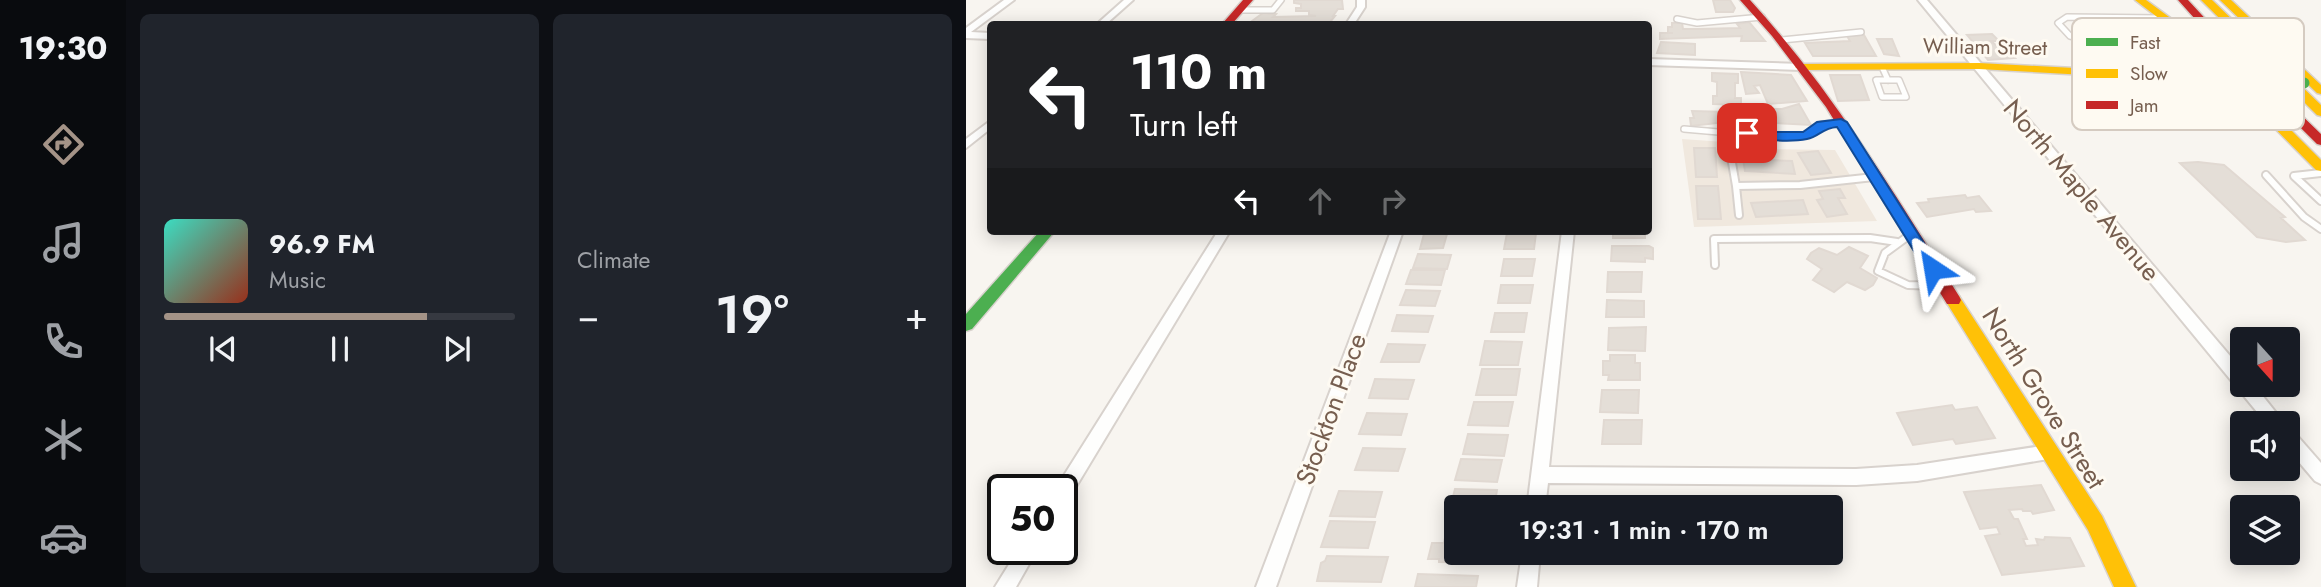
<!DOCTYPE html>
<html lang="en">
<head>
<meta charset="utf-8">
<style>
	body { margin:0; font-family:Jost,sans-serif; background:#20242c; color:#f1f3f6; height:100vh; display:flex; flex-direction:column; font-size:26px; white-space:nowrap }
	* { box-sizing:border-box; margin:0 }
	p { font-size:23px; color:#9ea1a6 }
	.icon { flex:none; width:38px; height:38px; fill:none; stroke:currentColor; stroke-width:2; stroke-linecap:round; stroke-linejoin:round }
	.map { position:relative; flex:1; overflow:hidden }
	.side { display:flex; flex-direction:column; gap:14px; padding:14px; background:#0d0f14; width:840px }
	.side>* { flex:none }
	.banner { position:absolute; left:21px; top:21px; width:665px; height:214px; border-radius:7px; box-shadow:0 4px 18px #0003; background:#202124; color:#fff; overflow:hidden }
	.needle { width:46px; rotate:159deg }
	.controls { position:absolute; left:1264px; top:327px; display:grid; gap:14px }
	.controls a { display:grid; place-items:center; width:70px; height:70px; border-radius:7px; background:#171b24; box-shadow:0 4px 18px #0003; font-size:35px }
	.speed { position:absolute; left:21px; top:474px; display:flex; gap:14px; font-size:35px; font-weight:700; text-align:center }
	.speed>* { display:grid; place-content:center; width:91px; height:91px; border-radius:50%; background:#171b24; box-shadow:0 4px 18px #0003; line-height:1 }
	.speed .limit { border:4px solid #111; border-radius:10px; background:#fff; color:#111 }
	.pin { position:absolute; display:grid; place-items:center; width:60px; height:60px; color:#fff; margin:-30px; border-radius:14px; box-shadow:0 4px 10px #0006 }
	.me { position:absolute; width:77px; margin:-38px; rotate:327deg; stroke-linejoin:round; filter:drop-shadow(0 0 5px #0008) }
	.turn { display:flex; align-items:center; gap:24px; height:147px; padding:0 28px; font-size:32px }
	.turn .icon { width:91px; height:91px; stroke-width:2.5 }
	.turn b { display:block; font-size:49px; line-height:60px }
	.lanes { display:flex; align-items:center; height:66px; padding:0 28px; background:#0003; justify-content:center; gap:35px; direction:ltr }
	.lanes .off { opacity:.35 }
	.big { font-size:52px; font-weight:600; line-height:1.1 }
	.side .widget { flex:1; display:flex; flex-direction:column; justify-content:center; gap:10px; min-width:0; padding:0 24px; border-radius:10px; background:#20242c }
	.song { display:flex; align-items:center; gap:21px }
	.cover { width:84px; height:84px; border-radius:10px; background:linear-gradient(135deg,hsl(170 70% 55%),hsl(10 70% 35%)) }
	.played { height:7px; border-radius:4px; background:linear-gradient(90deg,#a49387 75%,#363941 75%) }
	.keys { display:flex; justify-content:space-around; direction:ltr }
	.heat { display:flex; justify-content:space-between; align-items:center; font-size:38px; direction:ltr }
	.side .tiles { flex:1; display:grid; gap:14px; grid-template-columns:repeat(2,1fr) }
	.trip { position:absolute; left:478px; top:495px; width:399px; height:70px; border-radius:7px; background:#171b24; box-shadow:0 4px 18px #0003; font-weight:600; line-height:70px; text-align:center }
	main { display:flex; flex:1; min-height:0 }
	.tab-bar { display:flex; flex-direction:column; width:126px; justify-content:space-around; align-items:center; background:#090b0e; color:#9ea1a6 }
	.tab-bar .icon { width:49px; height:49px }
	.tab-bar .on { color:#a49387 }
	.tab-bar b { font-size:32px; color:#f1f3f6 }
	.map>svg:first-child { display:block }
</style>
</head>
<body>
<main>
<nav class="tab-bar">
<b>19:30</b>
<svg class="icon on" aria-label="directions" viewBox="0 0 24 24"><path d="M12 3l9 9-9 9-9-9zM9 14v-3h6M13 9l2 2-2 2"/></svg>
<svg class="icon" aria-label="music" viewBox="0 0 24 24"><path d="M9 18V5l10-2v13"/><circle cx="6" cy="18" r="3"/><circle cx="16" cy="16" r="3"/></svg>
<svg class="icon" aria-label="phone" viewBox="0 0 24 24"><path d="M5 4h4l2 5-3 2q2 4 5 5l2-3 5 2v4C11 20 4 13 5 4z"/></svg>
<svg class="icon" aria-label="climate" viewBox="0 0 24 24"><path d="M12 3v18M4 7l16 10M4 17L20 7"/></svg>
<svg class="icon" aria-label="car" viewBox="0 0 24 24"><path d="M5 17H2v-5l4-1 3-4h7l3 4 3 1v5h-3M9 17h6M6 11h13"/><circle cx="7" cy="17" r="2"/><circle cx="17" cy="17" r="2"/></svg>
</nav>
<section class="side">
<div class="tiles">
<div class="widget">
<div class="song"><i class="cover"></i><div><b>96.9 FM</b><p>Music</p></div></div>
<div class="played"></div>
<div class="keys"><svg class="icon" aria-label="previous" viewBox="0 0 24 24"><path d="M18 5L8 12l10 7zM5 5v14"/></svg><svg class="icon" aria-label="pause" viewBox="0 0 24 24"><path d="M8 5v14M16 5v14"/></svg><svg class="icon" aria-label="next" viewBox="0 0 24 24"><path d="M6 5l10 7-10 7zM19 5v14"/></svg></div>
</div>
<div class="widget"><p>Climate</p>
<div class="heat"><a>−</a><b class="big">19°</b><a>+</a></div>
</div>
</div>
</section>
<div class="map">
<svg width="1355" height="587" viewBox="0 0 1355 587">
	<rect width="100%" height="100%" fill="#f8f5f0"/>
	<!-- residential -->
	<path fill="#f0e8de" d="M716 139 787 144 792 149 869 150 911 221 728 227Z"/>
	<!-- building -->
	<path fill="#e4ded7" stroke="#e1d9d2" stroke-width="2" d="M328 0H376L377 9H372L367 16H369L364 22 368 23 366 24H282L297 13 310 14 307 17 350 16 343 15V11H330V8H335V4L328 3Z
		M747 0H764L769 8 767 12H750Z
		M783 22 799 41H775L776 36 694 39V33H707H702V27H706V23H716L717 29H731L774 28 771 24Z
		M1026 34 1033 41H1025L1036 50H1033L1034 52 1042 51 1049 58 1022 60 1001 35Z
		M898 35 910 56H847L839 43 884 41 881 36Z
		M911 39H926L933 56 918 54Z
		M695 42 729 44V55L691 53Z
		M775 72 825 75 841 101 802 104 794 85 788 86 793 93 780 94Z
		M746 73 772 74V83H769V98H775V105L747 104V96H751V82L746 81Z
		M864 75H894L903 100 872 101Z
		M833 104 845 125 809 123 808 119 801 120 803 124 760 122 725 126 724 118H728L726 111 763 112 799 107V109H816Z
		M728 148H749L751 177H730Z
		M852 151 865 173 845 175 832 153Z
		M777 159 826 161 829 174 779 171Z
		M1232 162 1258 165 1319 217 1315 218 1339 240 1320 242 1291 237 1214 163Z
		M730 186H752L755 219H732Z
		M874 189 879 198H872L881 214 861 217 851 200 857 199 853 191Z
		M999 195 1001 198 1013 196 1025 211 1010 212 1008 209 961 217 951 203 963 202 962 199Z
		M837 200 842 214 790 217 785 203Z
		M647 231H679V238H647Z
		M541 233H570L568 249H538Z
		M458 234H481L477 248 454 249Z
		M646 246H683L687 248V259L679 258V262L645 261Z
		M883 247 902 256 894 268 911 278 907 285 899 290 881 282 868 292 847 280 856 269 841 259 845 253 853 248 871 255Z
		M452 254 485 255 481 269 447 268Z
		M538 259H569L566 276H535Z
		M445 270H479L475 285 440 284Z
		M642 272H676L675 292H641Z
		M535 285H567L564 303H532Z
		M440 290 474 291 469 306 434 305Z
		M641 300 678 301V317H640Z
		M529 313H561L558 332H525Z
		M431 315 467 316 462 332 426 331Z
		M680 327 679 351 642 350 643 328Z
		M519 341 556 342 552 365H514Z
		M422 344 459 345 453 362H415Z
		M644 355H669V363H674V380H642L643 375H637V361H644Z
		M516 369H554L550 395H510Z
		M409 379 448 380 442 399 403 398Z
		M636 390H673L672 413 634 412Z
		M508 402H547L542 426 502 425Z
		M986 405 989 410 1011 407 1029 438 990 444 987 439 947 445 931 413Z
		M401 413 441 414 435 435 393 434Z
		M638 420H676L675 444H636Z
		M502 434 542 435 538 456 497 454Z
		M397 448 439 449 432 471 389 470Z
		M495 459 536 460 531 482 489 480Z
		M1075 485 1088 510 1067 514 1065 511H1057L1056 509 1043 510 1048 519H1052L1061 539H1057L1060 546 1072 545 1070 539 1078 540 1079 537 1104 538 1118 566 1036 575 1019 536 1034 534 1031 527 1014 529 998 492Z
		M489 489 531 490 528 508H490V512H483Z
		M373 491 416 492 409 517 364 516Z
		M364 521 409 522 402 548 355 547Z
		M482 523H490V553H525L526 557 520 563 516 559 515 563 473 562V559H462L466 543H478Z
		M361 556 422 557 415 582 351 581 355 563 359 561Z
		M452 574 512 576 510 587H449Z"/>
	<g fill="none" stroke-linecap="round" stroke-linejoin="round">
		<defs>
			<path id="lane-far1" d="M274 10H307L315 0
				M711 19 731 23 796 17
				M816 40 895 32
				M916 67 922 80
				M1146 73 1124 41 1104 36 1092 23 1101 17 1197 18
				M910 80H933L940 97H916Z
				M718 129 798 136H840L856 124 875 123"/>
			<path id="lane" d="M764 151 770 186
				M1355 173 1328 176 1355 201
				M1300 175 1338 217 1355 229
				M773 215 770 186 834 185 908 177
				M945 234 919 253 912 271 942 285 976 286
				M749 265 748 239 904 238 931 242"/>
			<path id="street" d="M38 0H48L5 32 24 33V39L0 38V28Z
				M158 0H167L140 24H131Z
				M391 0H399V7L388 24H380L391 7Z
				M952 0H961L1276 370V385H1288L1319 424H1301Z
				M682 59 835 64 840 67 835 70 682 65Z
				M24 121V129L0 148V139Z
				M252 231H264L102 500 96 502V490H89L90 488Z
				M425 231H437L310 587H290Z
				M596 231H608L583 467 890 469 951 465 1082 445 1088 447 1090 452 1088 457 1082 459 951 481 890 485 582 483 579 508H561Z
				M1321 429 1327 431 1355 463V484L1349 481 1321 448Z
				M52 550H71L50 587H29Z
				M556 553H574L571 587H551Z"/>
			<path id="fast" d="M74 231H89L6 329 0 331V314Z"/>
			<path id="slow" d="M1169 0H1180L1233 39 1271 76 1280 78 1282 80 1278 83 1355 160V171L1350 170 1264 83 1013 69 835 70 829 67 835 64 1013 63 1257 76 1225 43Z
				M1235 0H1246L1355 105V116L1351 115Z
				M1254 0H1265L1355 85V94L1351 93Z
				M987 294 993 296 1136 516 1170 587H1148L1122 530 979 300Z"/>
			<path id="jam" d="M277 0H287L266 24H256Z
				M774 0H784C866 90 928 193 993 296L995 300 993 304H981L860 107 806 36Z
				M1212 0H1222L1272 54 1355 134V145L1351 144 1264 58Z"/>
		</defs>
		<!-- lane-far1 casing -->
		<use href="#lane-far1" stroke="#d8d2cd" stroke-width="8"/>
		<!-- lane casing -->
		<use href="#lane" stroke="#d8d2cd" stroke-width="10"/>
		<!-- street casing -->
		<use href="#street" stroke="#d8d2cd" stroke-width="4"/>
		<!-- fast casing -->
		<use href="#fast" stroke="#d8d2cd" stroke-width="3"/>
		<!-- slow casing -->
		<use href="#slow" stroke="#d8d2cd" stroke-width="3"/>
		<!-- jam casing -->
		<use href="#jam" stroke="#d8d2cd" stroke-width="3"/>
		<!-- lane-far1 -->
		<use href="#lane-far1" stroke="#fefefd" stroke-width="5"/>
		<!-- lane -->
		<use href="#lane" stroke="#fefefd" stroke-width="6"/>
		<!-- street -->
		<use href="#street" fill="#fefefd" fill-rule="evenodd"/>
		<!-- fast -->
		<use href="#fast" fill="#4caf50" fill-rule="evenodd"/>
		<!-- slow -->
		<use href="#slow" fill="#ffc107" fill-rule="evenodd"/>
		<!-- jam -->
		<use href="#jam" fill="#c62828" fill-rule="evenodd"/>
		<defs>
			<path id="fast-bridge" d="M1276 80 1338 83"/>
		</defs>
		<!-- fast-bridge casing -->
		<use href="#fast-bridge" stroke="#d8d2cd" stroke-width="14" stroke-linecap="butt"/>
		<!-- fast-bridge -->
		<use href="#fast-bridge" stroke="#4caf50" stroke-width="11"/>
	</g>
	<!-- route -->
	<path fill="#1a73e8" stroke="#114b97" stroke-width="2" d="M875 119 881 122 972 265 974 269 972 272H961L871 127C856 128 853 137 841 139 826 142 786 141 775 133L781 129 798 132H837L851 122Z"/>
	<g text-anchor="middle" stroke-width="6" stroke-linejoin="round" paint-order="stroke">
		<!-- far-street labels -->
		<g font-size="21" fill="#765e4f" stroke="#fefaf2">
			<text transform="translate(1019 47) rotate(1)" y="7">William Street</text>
		</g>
		<!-- street labels -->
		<g font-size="26" fill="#765e4f" stroke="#fefaf2">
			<text transform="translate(1116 190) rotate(50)" y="9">North Maple Avenue</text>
			<text transform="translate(1078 398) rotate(58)" y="9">North Grove Street</text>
			<text transform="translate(365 409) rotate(-70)" y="9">Stockton Place</text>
		</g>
	</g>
	<!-- legend -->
	<rect x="1106" y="18" width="232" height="112" rx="10" fill="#fefaf2" stroke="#d5cbc1" stroke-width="2"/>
	<rect x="1120" y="38" width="32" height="8" fill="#4caf50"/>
	<rect x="1120" y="69" width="32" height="9" fill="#ffc107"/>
	<rect x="1120" y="101" width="32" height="8" fill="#c62828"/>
	<g font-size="19" fill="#765e4f">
		<text x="1164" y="49">Fast</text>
		<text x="1164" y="80">Slow</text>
		<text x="1164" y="112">Jam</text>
	</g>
</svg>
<div class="controls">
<a><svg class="needle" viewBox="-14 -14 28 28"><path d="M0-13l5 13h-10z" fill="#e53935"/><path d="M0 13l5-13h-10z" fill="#9ea1a6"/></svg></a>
<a><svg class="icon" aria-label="sound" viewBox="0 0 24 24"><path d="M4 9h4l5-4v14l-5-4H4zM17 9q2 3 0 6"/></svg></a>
<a><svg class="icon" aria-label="layers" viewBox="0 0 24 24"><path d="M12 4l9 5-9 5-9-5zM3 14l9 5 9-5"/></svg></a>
</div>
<div class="speed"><div class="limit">50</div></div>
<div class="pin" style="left:781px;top:133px;background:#d93025"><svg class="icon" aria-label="arrive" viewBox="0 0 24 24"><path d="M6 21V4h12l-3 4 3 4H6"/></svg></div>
<svg class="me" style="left:967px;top:269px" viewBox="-20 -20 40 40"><path d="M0-17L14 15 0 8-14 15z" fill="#1a73e8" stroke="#fff" stroke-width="4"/></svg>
<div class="trip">19:31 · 1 min · 170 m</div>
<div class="banner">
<div class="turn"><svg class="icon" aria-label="left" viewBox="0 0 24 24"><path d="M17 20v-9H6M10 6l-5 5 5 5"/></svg><div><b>110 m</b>Turn left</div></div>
<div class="lanes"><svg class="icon" aria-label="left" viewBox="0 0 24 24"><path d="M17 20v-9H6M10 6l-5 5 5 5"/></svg><svg class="icon off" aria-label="ahead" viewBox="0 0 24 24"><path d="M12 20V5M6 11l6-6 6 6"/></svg><svg class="icon off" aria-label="right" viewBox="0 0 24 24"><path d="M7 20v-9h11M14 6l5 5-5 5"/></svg></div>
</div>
</div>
</main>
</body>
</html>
